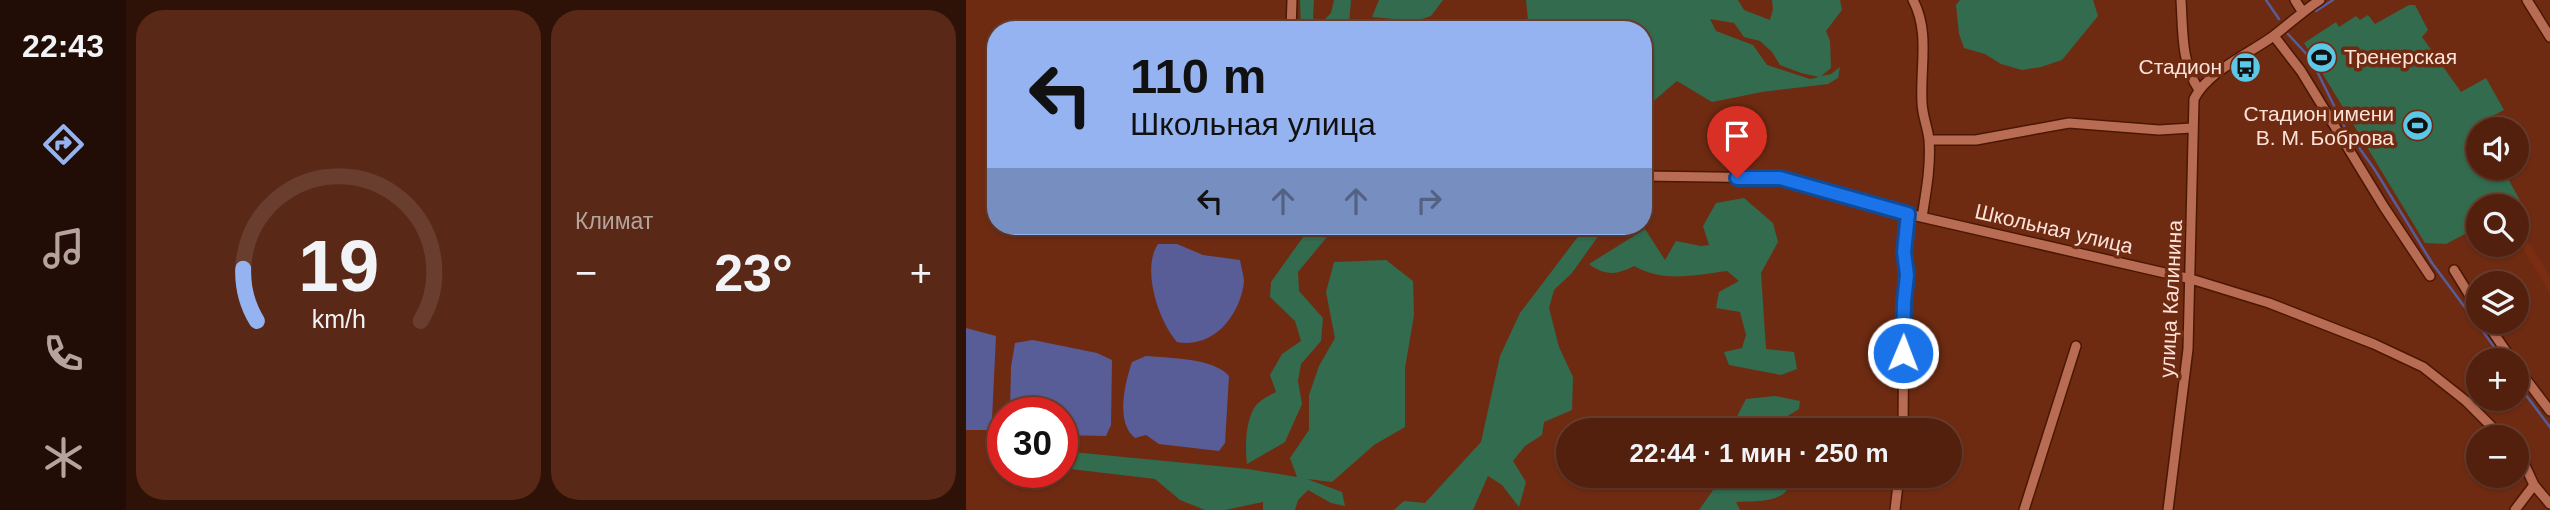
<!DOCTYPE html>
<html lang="ru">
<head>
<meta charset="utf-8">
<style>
	body { margin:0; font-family:Helvetica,sans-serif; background:#592817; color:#f1f3f6; height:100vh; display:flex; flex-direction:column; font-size:26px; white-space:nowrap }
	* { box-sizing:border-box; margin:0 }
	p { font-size:23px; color:#b5a39e }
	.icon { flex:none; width:38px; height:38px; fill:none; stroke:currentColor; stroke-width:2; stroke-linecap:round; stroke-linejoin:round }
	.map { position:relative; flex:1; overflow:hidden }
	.panel { display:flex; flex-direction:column; gap:10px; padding:10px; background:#2e1208; width:840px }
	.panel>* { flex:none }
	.top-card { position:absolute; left:21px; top:21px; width:665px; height:214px; border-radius:28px; box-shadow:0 2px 5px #0004,0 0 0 2px #693e2e; background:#95b2f1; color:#111; overflow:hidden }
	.fabs { position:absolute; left:1500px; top:117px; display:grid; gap:14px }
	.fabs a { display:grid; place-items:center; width:63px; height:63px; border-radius:50%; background:#53200e; box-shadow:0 2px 5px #0004,0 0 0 2px #693e2e; font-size:35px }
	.speed { position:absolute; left:21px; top:397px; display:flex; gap:14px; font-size:35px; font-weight:700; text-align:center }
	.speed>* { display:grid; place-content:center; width:91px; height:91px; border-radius:50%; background:#53200e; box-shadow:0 2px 5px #0004,0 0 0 2px #693e2e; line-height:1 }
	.speed .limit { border:10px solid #d22; background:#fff; color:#111 }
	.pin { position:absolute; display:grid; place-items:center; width:60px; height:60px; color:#fff; margin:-72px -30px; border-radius:50% 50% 50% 0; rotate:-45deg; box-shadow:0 0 7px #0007 }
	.pin .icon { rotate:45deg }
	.me { position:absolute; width:77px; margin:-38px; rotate:1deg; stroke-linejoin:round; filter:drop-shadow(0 0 5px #0008) }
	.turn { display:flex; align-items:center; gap:24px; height:147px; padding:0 28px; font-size:32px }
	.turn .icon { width:91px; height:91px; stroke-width:2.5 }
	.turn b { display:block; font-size:49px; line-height:60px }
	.lanes { display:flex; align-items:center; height:66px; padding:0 28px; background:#0003; justify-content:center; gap:35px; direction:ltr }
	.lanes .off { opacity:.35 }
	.big { font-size:52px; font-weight:800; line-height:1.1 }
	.panel .widget { flex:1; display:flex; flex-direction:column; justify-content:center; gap:10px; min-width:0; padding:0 24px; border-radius:28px; background:#592817 }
	.panel .dial { align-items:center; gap:0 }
	.dial svg { height:182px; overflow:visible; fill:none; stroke:#693e2e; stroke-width:7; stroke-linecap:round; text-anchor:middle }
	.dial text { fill:#f1f3f6; stroke:none }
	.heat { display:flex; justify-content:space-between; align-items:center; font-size:38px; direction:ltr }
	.panel .tiles { flex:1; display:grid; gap:10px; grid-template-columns:repeat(2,1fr) }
	.trip { position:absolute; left:590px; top:418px; width:406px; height:70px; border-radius:35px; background:#53200e; box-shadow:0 2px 5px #0004,0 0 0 2px #693e2e; font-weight:800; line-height:70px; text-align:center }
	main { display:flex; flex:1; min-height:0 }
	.tab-bar { display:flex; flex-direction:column; width:126px; justify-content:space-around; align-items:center; background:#210d06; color:#b5a39e }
	.tab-bar .icon { width:49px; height:49px }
	.tab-bar .selected { color:#95b2f1 }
	.tab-bar b { font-size:32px; color:#f1f3f6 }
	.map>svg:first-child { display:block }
</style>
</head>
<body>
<main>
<nav class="tab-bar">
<b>22:43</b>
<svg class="icon selected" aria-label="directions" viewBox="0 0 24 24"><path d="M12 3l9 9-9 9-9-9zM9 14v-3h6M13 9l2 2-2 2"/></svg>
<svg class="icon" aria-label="music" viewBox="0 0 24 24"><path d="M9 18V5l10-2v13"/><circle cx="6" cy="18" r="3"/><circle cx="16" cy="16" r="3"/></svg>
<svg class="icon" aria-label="phone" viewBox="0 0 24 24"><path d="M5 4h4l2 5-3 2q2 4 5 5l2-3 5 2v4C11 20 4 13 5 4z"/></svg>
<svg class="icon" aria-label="climate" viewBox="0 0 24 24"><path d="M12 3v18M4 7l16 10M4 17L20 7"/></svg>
</nav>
<section class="panel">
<div class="tiles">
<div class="widget dial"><svg viewBox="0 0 100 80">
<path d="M14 69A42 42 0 1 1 86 69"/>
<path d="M14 69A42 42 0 0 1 8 46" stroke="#95b2f1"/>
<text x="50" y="56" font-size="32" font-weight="700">19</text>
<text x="50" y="72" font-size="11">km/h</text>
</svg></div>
<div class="widget"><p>Климат</p>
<div class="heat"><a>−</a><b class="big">23°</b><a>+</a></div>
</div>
</div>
</section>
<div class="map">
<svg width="1584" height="510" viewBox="0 0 1584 510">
	<rect width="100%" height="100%" fill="#6f2b12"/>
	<!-- built -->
	<path fill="#7a2d10" d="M1550 223 1584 276V293L1551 239Z"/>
	<!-- green -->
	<path fill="#326b4e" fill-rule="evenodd" d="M334 0H348L347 18 355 23 365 13 368 0H385L383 25 380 30H335Z
		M413 0H477L465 16 437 25 428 19 406 17Z
		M560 0H772L778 10 804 20 807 9 806 0H874L876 10 860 31 864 41 865 68 855 76 865 74 874 67 872 78 862 84 796 92 746 102 711 81 677 110V30H563ZM744 19 768 23 778 37 794 41 806 52 814 65 835 73 853 77 844 79 801 65 787 45 750 31Z
		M994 0H1127L1132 16 1096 60 1075 67 1056 70 1035 64 1019 54 998 48 993 34 990 5Z
		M1443 5H1449L1462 30 1456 37 1495 92 1520 78 1538 110 1513 123 1516 129 1512 130V168H1536L1556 204 1551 207 1512 206V227L1480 244 1459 243 1338 43 1370 22 1373 27 1390 16 1394 20 1402 15 1409 24Z
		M778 198 807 223 812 242 795 273 800 349 828 352 831 369 815 375 763 365 758 352 776 348 780 335 774 312 750 308 753 292 773 281 761 271C729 275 699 283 668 266 651 275 639 276 623 264L679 229 699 260 710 241 735 246 743 245 737 226 750 203Z
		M345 226H370L332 272 333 291 357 318 355 341 335 364 332 381 336 404 319 442 281 464C279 447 279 418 291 404 296 399 304 395 310 392L304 375 316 354 335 341 329 321 304 297 305 282Z
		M615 226H636L633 235 606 273 588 290 583 308 593 347 607 377 606 410 578 422 576 435 559 446 547 461 560 482 553 507 536 485 522 476 507 510H428L438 501 459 503 515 442 534 356 554 313 614 234Z
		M420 260 447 281 448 315 439 368V427L408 445 366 482 341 479 376 492 379 506 365 503 342 490 332 500 329 510H297V502L259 510H239L214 500 189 479 96 468V451L282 469 331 477 324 458 343 430V395L353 366 369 338 360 292 368 262Z
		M809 396 834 401 833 409 815 420 819 430H773L767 424 780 399Z
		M757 476H797L798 481 825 484C816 504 789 501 770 502L774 510H733Z"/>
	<!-- water -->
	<path fill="#585c97" d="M192 244H211L237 255 274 260C275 267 278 276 278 282 274 316 247 349 211 342 193 322 175 269 192 244Z
		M0 328 30 336 26 419 22 430H0Z
		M67 340 131 353 146 360 145 425 140 436 96 435V413H44L45 367 49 343Z
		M180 356C203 358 248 358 263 376L259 443 253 451 193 444 180 435 169 438C149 422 159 383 166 362Z"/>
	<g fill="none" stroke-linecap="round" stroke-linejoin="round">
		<!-- stream -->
		<path stroke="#585c97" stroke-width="2.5" d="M1300 0 1313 19
			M1350 11 1367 0
			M1322 34 1345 59 1379 128 1409 170 1466 263 1538 360
			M1550 382 1584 427"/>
		<defs>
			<path id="minor" d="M947 0C964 32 954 67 956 102 956 115 962 128 963 140 965 166 960 192 956 217
				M1215 0C1217 31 1215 63 1233 90
				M1329 0 1336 11
				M1561 0 1584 37
				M325 30 326 0
				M1308 36 1335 71 1418 207 1464 276
				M963 140H1010L1103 123 1193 130 1226 128
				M677 176 814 178 942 214 1225 279 1303 303 1408 344 1457 367 1500 401 1537 438
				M1488 270 1512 309
				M1520 322 1546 360
				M1550 366 1584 411
				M937 430 938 302 941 276 938 252 942 214
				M1550 453 1556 459 1568 485 1584 504
				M929 510 933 476
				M1058 510 1110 346
				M1202 510 1222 349 1228 99C1242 71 1281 55 1306 37 1322 25 1337 11 1354 0
				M1549 510 1568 485"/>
		</defs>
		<!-- minor casing -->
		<use href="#minor" stroke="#4a1704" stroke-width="12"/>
		<!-- minor -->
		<use href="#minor" stroke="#b86c53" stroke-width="9"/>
	</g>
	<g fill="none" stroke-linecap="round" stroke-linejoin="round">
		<defs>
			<path id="route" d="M771 178H814L942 214 938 252 941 275 938 302 937 353"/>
		</defs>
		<!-- route casing -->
		<use href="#route" stroke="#114b97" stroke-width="18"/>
		<!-- route -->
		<use href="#route" stroke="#1a73e8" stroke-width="12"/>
	</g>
	<!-- icons -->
	<defs>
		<symbol id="stadium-disc" viewBox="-11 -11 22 22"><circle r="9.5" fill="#5bc8e7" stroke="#6f2b12"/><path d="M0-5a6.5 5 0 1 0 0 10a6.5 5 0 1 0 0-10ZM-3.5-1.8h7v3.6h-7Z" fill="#111"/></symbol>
		<symbol id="bus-disc" viewBox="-11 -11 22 22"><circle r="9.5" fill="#5bc8e7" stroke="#6f2b12"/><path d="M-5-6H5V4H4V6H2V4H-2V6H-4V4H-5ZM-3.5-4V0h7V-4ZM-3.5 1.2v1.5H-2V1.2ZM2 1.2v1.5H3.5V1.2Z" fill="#111"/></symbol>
	</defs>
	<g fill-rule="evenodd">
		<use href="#stadium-disc" x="1338" y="40" width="35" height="35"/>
		<use href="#bus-disc" x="1262" y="50" width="35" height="35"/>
		<use href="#stadium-disc" x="1434" y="108" width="35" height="35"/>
	</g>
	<g text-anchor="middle" stroke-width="7" stroke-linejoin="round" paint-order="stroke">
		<!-- poi labels -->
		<g font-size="21" fill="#fce2d9" stroke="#6f2b12" text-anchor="end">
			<text x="1378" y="64" text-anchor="start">Тренерская</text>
			<text x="1256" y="74">Стадион</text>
			<text x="1428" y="121">Стадион имени<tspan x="1428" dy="24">В. М. Боброва</tspan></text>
		</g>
		<!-- street labels -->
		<g font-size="21" fill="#fce2d9" stroke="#6f2b12">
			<text transform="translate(1088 229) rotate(13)" y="7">Школьная улица</text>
			<text transform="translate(1205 299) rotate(-87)" y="7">улица Калинина</text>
		</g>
	</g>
</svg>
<div class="fabs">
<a><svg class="icon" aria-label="sound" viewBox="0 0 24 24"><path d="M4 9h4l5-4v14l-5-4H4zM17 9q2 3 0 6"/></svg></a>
<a><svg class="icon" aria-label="search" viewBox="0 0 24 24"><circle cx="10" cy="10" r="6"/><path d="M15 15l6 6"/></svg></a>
<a><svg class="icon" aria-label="layers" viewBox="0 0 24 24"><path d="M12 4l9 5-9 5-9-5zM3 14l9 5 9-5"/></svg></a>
<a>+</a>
<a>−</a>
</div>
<div class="speed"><div class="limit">30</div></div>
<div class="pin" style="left:771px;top:178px;background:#d93025"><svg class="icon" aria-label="arrive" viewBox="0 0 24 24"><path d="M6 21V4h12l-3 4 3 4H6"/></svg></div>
<svg class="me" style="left:937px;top:353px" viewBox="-20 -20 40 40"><circle r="17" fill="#1a73e8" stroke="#fff" stroke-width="3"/><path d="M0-11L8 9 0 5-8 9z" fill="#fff"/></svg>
<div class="trip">22:44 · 1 мин · 250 m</div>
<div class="top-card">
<div class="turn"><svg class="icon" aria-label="left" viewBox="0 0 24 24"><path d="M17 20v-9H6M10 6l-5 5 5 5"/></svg><div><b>110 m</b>Школьная улица</div></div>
<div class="lanes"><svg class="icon" aria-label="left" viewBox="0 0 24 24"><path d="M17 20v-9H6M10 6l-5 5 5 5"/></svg><svg class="icon off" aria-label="ahead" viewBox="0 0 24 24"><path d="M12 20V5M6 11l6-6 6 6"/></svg><svg class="icon off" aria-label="ahead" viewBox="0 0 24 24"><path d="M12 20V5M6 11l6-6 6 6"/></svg><svg class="icon off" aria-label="right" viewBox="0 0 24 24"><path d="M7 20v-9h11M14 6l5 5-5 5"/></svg></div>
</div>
</div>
</main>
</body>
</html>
